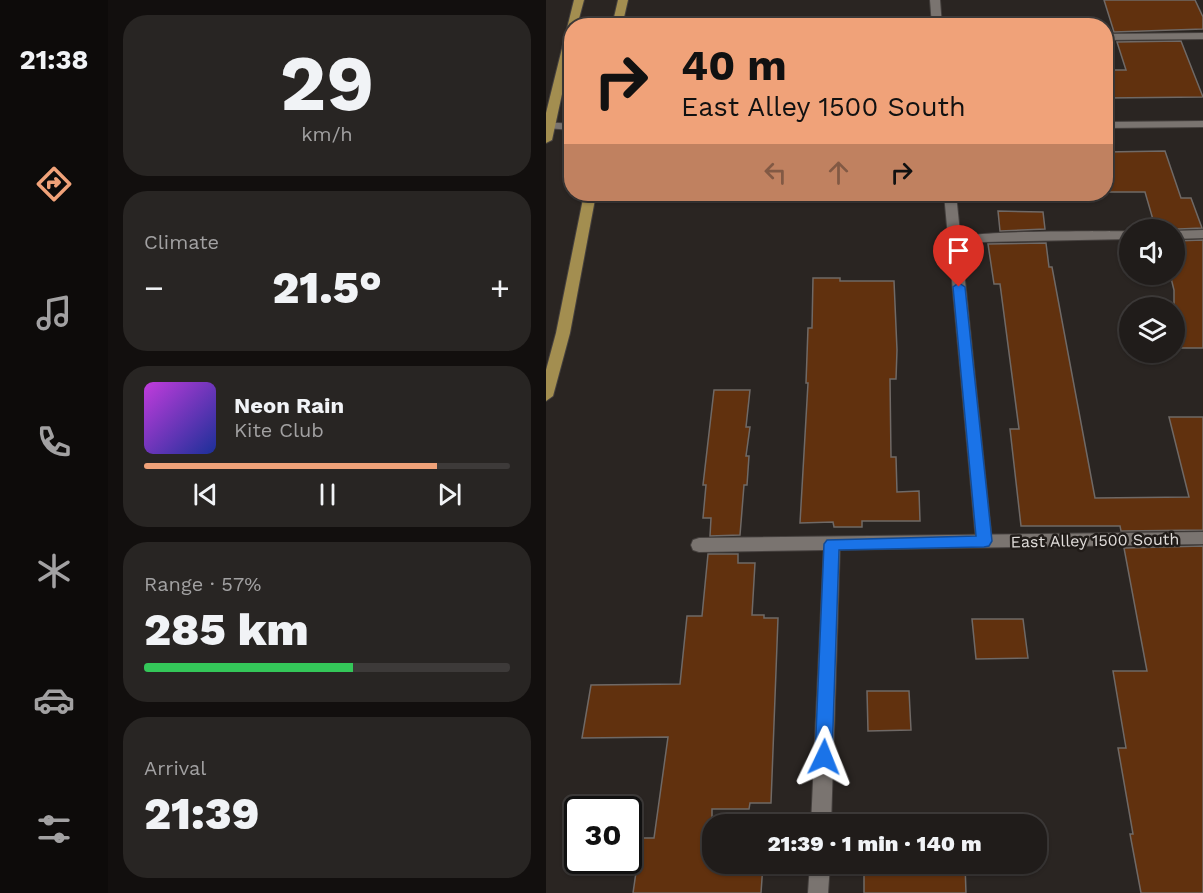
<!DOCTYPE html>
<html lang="en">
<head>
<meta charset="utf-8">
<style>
	body { margin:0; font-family:"Work Sans",sans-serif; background:#282523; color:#f1f3f6; height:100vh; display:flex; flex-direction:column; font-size:22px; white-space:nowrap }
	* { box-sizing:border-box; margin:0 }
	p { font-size:20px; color:#a2a1a2 }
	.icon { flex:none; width:33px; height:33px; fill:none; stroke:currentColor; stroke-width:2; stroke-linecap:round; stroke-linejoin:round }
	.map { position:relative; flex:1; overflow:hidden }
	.panel { display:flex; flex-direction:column; gap:15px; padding:15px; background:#120f0e; width:438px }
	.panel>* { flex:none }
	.hud { position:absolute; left:18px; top:18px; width:549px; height:183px; border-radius:24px; box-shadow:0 2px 4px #0004,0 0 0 2px #3d3a39; background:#f0a279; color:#111; overflow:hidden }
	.buttons { position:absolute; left:573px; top:219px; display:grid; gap:12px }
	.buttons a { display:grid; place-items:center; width:66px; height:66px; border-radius:50%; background:#201c1a; box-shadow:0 2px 4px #0004,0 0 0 2px #3d3a39; font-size:30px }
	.speed { position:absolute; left:18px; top:796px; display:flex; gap:12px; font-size:30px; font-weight:700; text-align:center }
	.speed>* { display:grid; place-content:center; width:78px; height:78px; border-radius:50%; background:#201c1a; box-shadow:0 2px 4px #0004,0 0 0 2px #3d3a39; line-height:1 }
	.speed .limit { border:3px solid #111; border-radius:9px; background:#fff; color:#111 }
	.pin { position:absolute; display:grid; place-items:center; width:51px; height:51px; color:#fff; margin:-62px -26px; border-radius:50% 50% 50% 0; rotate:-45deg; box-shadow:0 0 6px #0007 }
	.pin .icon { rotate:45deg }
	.me { position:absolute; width:66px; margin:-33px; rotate:2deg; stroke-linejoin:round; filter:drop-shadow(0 0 4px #0008) }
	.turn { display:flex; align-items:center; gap:21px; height:126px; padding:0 18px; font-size:27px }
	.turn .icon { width:78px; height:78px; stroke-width:2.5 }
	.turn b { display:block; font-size:42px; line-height:51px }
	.lanes { display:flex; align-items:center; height:57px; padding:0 18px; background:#0003; justify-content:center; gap:30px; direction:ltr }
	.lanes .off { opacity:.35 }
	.big { font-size:45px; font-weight:800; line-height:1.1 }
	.panel .tile { flex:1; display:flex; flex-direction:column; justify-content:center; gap:9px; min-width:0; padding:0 21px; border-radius:24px; background:#282523 }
	.panel .dial { align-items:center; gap:0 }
	.dial b { font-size:78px; line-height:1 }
	.song { display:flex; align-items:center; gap:18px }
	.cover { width:72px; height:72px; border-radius:9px; background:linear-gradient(135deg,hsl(290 70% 55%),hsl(230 70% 35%)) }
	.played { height:6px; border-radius:3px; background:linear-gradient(90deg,#f0a279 80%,#3d3a39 80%) }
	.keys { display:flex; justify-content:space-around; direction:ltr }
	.heat { display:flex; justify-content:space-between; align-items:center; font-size:33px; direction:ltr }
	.charge { height:9px; border-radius:4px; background:linear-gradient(90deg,#34c759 57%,#3d3a39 0) }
	.trip { position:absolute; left:156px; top:814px; width:345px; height:60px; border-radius:24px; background:#201c1a; box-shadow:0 2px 4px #0004,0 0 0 2px #3d3a39; font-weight:800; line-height:60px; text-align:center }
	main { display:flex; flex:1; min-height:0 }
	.tab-bar { display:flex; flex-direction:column; width:108px; justify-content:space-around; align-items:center; background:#0d0b0a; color:#a2a1a2 }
	.tab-bar .icon { width:42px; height:42px }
	.tab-bar .selected { color:#f0a279 }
	.tab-bar b { font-size:27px; color:#f1f3f6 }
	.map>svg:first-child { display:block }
</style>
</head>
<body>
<main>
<nav class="tab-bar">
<b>21:38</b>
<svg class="icon selected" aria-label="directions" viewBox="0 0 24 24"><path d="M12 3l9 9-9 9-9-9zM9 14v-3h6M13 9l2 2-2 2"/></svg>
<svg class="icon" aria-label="music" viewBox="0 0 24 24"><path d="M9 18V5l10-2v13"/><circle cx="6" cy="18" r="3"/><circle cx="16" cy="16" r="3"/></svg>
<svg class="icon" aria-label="phone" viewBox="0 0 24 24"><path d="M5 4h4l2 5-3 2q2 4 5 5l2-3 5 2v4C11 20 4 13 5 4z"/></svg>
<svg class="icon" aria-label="climate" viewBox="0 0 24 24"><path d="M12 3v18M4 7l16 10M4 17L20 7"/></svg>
<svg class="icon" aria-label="car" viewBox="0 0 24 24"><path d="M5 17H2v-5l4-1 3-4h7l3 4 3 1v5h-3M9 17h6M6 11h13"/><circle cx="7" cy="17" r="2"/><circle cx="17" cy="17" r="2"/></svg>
<svg class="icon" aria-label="filters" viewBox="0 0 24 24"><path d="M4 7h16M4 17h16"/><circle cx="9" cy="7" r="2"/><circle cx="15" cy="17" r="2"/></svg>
</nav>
<section class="panel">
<div class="tile dial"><b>29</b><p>km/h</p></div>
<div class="tile"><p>Climate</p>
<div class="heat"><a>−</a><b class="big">21.5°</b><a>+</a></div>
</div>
<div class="tile">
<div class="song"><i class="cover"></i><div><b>Neon Rain</b><p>Kite Club</p></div></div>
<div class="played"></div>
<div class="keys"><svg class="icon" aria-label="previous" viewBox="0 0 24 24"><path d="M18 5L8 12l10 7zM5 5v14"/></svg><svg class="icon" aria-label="pause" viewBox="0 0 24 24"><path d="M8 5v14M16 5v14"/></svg><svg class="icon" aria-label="next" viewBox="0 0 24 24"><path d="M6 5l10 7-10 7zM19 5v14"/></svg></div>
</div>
<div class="tile"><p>Range · 57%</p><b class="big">285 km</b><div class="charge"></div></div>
<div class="tile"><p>Arrival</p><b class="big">21:39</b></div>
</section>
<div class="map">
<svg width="657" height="893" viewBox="0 0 657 893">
	<rect width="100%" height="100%" fill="#2a2522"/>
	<!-- building -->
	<path fill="#61310e" stroke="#6f6966" stroke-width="1.5" d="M558 0H649L657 17V29L568 32Z
		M635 41 657 97 560 98V70H580L571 42Z
		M619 151 635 198H645L656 228 610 230 599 192H563L560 179V152Z
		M452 211 497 212 499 229 454 231Z
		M657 240V348H628V290L624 274H628V241Z
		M500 243 503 267H506L549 498 643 497 623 417H657V530L575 531 574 526H475L464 429H473L454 284H448L442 244Z
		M267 278H294V281H348L351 350 350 379H344L345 457H350L351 492 373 491 374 521H316V527H288L287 522 254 523 262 383H260L262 328H266Z
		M168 390H204L200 427H204L200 456H203L201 485H198L194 535 164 536 165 518H157L160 485H157Z
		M657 546V893H595L584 834H587L572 748H580L567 671H601L578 548Z
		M162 554H192V563H209L206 615H218V618H232L225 803H204L203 809H166V864H217L215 893H87L95 838H108L122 737 36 738 45 685 134 684 141 616H156Z
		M426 619H477L482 658 430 659Z
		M321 691H363L365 730 322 731Z
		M318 864H419L420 893H318Z"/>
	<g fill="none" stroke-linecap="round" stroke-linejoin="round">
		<defs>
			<path id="lane" d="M657 33V39L560 40V34Z
				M657 230V238L628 239V231Z
				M584 231V239L437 242 409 245 403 241C415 229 557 232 584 231Z
				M657 532V544L153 552 147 550 145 545 147 540 153 538Z"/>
			<path id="street" d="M384 0H394L396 26H386Z
				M398 194H410L446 541 444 546 438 547 432 546 430 541Z
				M286 537 292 539 294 544 285 825H265L278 544 280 539Z
				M264 864H284L282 893H262Z"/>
			<path id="secondary" d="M657 121V127L560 128V122Z
				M0 122 26 124V130L0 128Z"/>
			<path id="primary" d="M28 0H38L31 26H26V48L6 140 0 143V113Z
				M72 0H82L76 26H66Z
				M38 194H50L24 333 7 396 0 401V370L10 333Z"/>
		</defs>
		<!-- lane casing -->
		<use href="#lane" stroke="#45403e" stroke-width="2"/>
		<!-- street casing -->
		<use href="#street" stroke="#45403e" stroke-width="2"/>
		<!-- secondary casing -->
		<use href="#secondary" stroke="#45403e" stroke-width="2"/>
		<!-- primary casing -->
		<use href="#primary" stroke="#45403e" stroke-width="2"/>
		<!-- lane -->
		<use href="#lane" fill="#7a7470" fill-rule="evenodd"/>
		<!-- street -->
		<use href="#street" fill="#7a7470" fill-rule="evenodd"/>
		<!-- secondary -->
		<use href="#secondary" fill="#7a7470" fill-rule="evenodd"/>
		<!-- primary -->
		<use href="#primary" fill="#a38e50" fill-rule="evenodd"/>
	</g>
	<!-- route -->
	<path fill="#1a73e8" stroke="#114b97" stroke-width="1.5" d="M413 283 419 287 446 541 443 546 438 547 293 550 286 757 284 762 278 765 272 762 269 757 278 544 281 540 430 536 407 287Z"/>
	<g text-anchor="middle" stroke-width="5" stroke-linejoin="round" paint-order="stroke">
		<!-- street labels -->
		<g font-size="16" fill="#e2dedc" stroke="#211c19">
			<text transform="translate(549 540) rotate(-1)" y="6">East Alley 1500 South</text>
		</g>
	</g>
</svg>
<div class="buttons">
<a><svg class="icon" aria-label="sound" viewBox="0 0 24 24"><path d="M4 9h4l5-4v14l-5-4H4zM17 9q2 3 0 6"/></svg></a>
<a><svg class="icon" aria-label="layers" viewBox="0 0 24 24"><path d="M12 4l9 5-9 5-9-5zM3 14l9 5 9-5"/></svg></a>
</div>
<div class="speed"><div class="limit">30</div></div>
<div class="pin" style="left:413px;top:287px;background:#d93025"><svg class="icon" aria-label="arrive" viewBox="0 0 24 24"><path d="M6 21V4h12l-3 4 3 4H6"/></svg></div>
<svg class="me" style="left:278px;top:757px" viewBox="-20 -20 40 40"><path d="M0-17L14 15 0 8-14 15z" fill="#1a73e8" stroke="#fff" stroke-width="4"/></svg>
<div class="trip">21:39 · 1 min · 140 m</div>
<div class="hud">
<div class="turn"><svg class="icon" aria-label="right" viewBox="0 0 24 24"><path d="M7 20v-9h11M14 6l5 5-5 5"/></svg><div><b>40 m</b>East Alley 1500 South</div></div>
<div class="lanes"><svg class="icon off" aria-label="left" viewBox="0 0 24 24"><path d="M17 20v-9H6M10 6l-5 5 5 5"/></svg><svg class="icon off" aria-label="ahead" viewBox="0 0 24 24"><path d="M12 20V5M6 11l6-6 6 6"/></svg><svg class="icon" aria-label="right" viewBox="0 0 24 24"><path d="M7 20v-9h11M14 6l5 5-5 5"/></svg></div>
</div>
</div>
</main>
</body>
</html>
